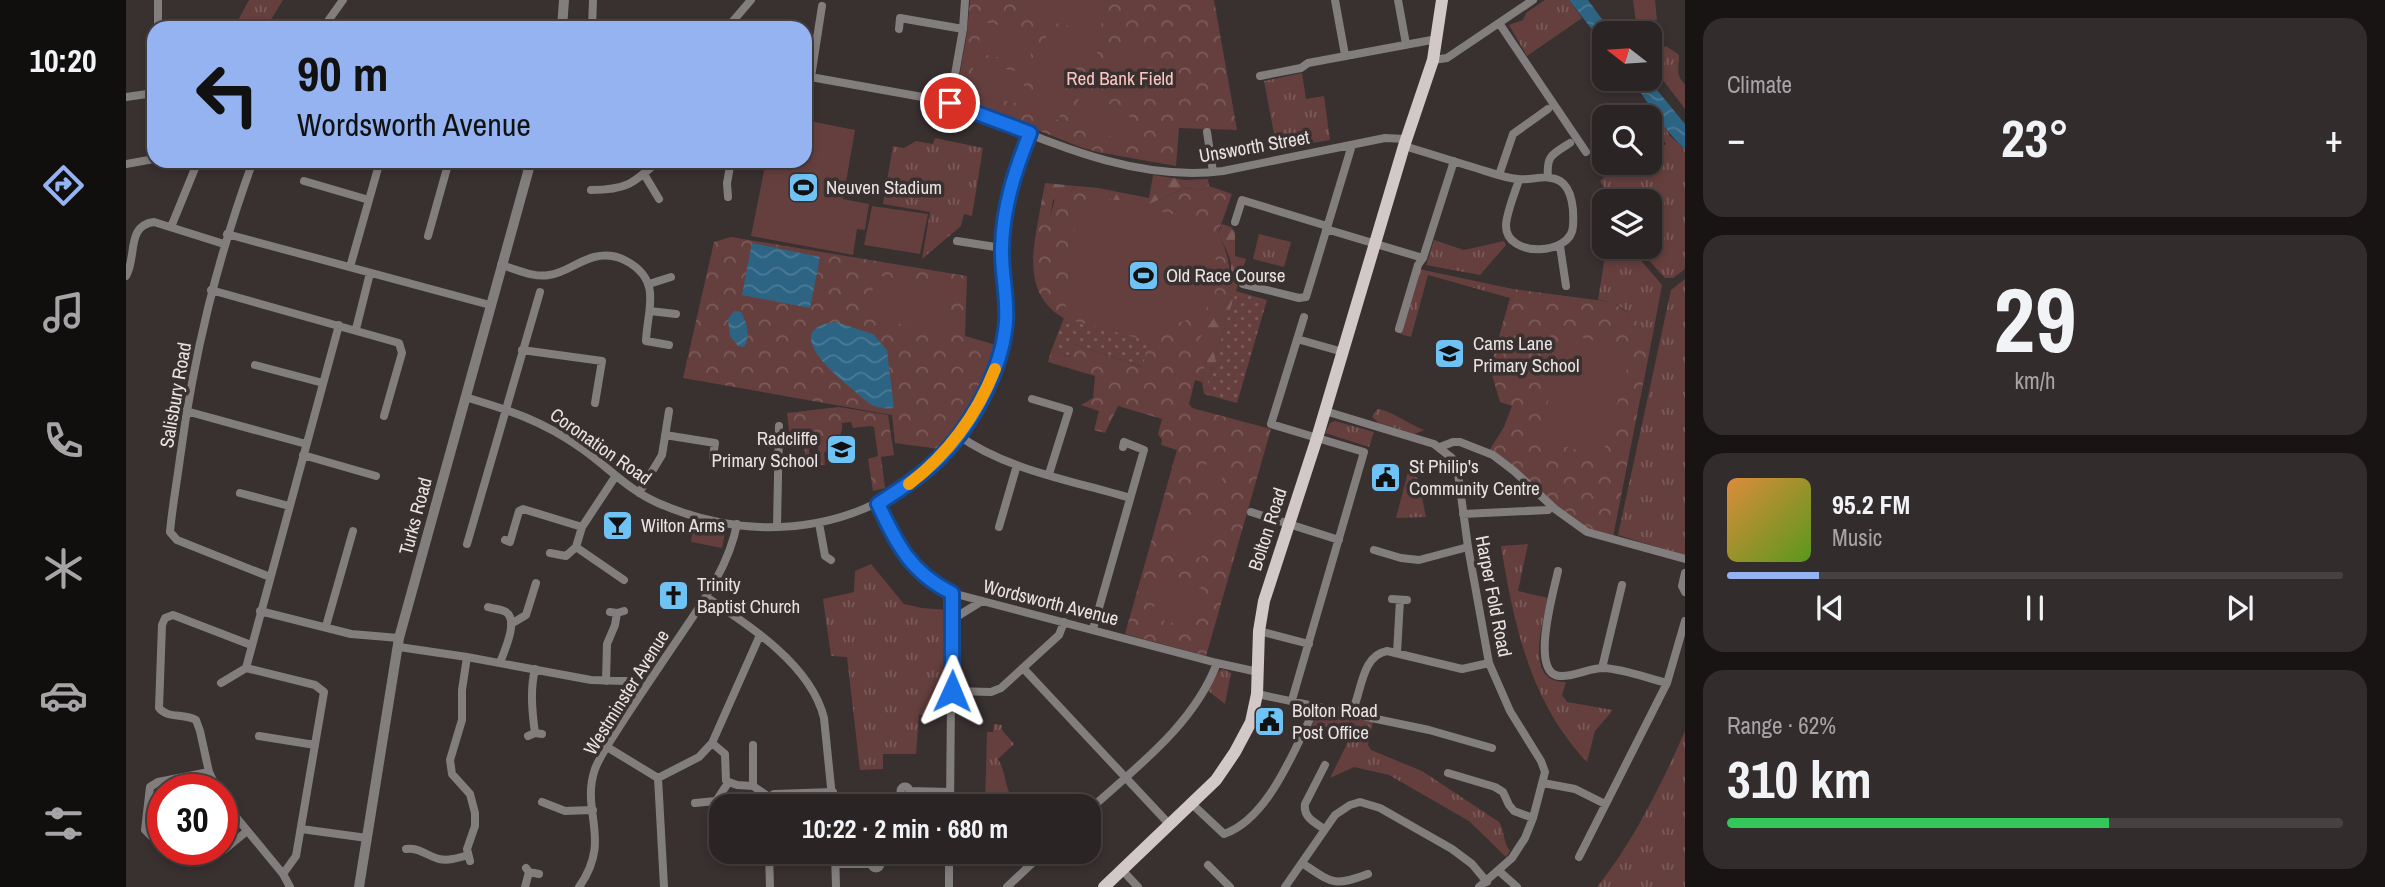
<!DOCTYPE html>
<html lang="en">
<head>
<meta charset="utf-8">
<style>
	body { margin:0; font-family:"Archivo Narrow",sans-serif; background:#332c2c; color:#f1f3f6; height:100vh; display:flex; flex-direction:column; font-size:26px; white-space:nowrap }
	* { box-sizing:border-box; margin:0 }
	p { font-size:23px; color:#a6a4a6 }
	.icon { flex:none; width:38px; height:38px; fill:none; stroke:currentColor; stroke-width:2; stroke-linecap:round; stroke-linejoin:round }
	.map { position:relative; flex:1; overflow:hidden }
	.details { display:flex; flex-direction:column; gap:18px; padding:18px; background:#181414; width:700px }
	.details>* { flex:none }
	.guide { position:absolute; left:21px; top:21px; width:665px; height:147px; border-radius:21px; box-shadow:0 4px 10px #0003,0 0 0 2px #474141; background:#95b2f1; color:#111; overflow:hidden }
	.needle { width:46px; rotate:287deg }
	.fabs { position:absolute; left:1466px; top:21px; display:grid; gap:14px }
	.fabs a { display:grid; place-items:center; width:70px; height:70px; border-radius:14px; background:#2b2424; box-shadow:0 4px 10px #0003,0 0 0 2px #474141; font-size:35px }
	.speed { position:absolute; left:21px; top:774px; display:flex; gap:14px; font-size:35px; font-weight:700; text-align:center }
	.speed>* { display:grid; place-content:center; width:91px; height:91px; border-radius:50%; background:#2b2424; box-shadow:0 4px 10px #0003,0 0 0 2px #474141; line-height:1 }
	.speed .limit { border:10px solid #d22; background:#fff; color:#111 }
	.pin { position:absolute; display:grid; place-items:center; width:60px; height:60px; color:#fff; margin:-30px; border:4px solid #fff; border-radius:50%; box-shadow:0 2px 7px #0007 }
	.me { position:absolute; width:77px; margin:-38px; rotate:1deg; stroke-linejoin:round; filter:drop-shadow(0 0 5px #0008) }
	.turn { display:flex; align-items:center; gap:24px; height:147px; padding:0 35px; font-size:32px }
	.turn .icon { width:91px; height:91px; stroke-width:2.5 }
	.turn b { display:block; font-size:49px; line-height:60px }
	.big { font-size:52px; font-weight:800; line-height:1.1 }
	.details .widget { flex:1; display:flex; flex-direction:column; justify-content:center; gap:10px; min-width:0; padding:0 24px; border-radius:21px; background:#332c2c }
	.details .dial { align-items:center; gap:0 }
	.dial b { font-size:91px; line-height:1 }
	.song { display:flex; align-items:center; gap:21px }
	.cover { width:84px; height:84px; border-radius:10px; background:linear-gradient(135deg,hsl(30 70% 55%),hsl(90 70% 35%)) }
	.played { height:7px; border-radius:4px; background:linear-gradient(90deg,#95b2f1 15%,#474141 15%) }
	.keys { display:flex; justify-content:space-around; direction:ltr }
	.heat { display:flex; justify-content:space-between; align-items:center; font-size:38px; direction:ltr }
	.charge { height:10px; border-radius:5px; background:linear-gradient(90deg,#34c759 62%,#474141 0) }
	.trip { position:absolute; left:583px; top:794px; width:392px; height:70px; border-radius:21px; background:#2b2424; box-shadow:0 4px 10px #0003,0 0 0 2px #474141; font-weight:800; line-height:70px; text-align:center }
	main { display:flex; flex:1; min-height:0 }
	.tabs { display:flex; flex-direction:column; width:126px; justify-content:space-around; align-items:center; background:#110e0e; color:#a6a4a6 }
	.tabs .icon { width:49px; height:49px }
	.tabs .on { color:#95b2f1 }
	.tabs b { font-size:32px; color:#f1f3f6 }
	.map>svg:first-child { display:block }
</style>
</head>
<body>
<main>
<nav class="tabs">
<b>10:20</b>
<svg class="icon on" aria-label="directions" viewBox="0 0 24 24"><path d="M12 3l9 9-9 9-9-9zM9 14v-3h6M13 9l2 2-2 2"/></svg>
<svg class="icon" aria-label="music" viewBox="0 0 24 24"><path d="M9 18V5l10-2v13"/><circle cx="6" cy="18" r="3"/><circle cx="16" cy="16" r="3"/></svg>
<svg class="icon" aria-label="phone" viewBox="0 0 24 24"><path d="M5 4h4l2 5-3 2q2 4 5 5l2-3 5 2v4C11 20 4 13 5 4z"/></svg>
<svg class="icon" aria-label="climate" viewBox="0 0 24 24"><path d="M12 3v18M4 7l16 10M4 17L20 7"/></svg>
<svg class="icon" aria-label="car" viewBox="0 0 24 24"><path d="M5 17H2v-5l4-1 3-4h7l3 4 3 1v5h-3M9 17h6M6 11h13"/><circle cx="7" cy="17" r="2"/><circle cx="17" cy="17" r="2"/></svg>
<svg class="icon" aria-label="filters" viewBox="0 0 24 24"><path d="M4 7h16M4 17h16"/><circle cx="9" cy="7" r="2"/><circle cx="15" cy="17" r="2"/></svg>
</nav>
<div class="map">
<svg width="1559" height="887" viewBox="0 0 1559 887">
	<defs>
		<pattern id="grass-tufts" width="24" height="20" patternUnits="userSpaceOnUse" patternTransform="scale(1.75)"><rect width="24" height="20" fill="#653f3e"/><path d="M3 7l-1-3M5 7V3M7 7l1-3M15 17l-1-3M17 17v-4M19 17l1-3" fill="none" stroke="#7b5b5a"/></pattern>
		<pattern id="forest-firs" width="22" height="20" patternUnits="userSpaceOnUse" patternTransform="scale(1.75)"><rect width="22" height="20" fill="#653f3e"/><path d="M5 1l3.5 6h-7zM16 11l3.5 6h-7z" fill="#7b5b5a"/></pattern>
		<pattern id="park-crowns" width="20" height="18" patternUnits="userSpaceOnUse" patternTransform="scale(1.75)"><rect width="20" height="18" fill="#653f3e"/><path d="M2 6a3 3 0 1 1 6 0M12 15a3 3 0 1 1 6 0" fill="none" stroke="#7b5b5a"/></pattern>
		<pattern id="garden-dots" width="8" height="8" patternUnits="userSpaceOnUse" patternTransform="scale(1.75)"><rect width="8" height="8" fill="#653f3e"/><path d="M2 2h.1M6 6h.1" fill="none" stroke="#7b5b5a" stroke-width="1.8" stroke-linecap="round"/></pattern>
		<pattern id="water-waves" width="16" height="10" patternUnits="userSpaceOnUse" patternTransform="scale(1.75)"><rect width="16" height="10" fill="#2d6484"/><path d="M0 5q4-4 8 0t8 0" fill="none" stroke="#4b7a95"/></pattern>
	</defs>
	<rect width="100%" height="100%" fill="#393030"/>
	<!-- grass -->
	<path fill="url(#grass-tufts)" d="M123 0H157L146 18 135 28H108Z
		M1419 0H1443L1456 18 1401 56 1383 25 1397 20 1400 13Z
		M1526 40V44L1534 49 1540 46 1553 55C1553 66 1549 76 1559 84V109L1524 63V41Z
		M1176 73 1180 99 1198 96 1204 140 1151 149 1138 81Z
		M1535 120 1544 136 1559 149V269L1547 278H1539L1515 252 1503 247H1524V201H1487L1474 181 1488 169 1491 163H1500L1504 169 1513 163H1524V155L1540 144 1527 126Z
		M809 138 857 148 846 216 838 214 835 226 796 259 804 212 757 204 767 146 778 148 790 141 807 144Z
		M1133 234 1165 242 1158 267 1127 259Z
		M1308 240 1338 250 1378 241 1380 245 1354 275 1300 265Z
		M1493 250 1512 257 1536 285 1525 344C1512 323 1499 301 1472 300L1479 256 1484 251Z
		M1293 269 1387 289 1395 290 1384 298 1302 275 1285 337 1274 334Z
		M1559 279V556L1492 535 1545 290Z
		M1251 409C1264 410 1283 424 1298 430L1289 434 1253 423 1246 417Z
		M1209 421 1248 432 1243 447 1199 433 1204 423Z
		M1282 472 1292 478 1300 517 1270 518Z
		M1402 544 1392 591 1422 598C1417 623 1397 683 1440 682L1436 695 1441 702 1487 710 1469 731 1461 762C1404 702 1388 625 1375 546Z
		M745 564 778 604 796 608 821 610 819 714 793 715 790 754H757V769L734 770 721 657 705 656 697 599 728 592 729 571Z
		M1097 669 1105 673 1099 704 1081 690 1093 671Z
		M1195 709 1247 722 1242 745 1245 750 1296 771 1373 822C1379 831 1377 843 1384 851L1380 857 1343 821 1263 775 1228 767 1204 778 1222 742 1209 735 1188 739 1181 734Z
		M868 724 876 725V730L888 744 872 759C879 770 878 780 883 792L871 807H859L861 732H867Z
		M1559 731V887H1471C1508 841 1535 785 1559 731Z"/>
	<!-- forest -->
	<path fill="url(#forest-firs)" d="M1027 175 1059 180 1082 179 1083 186 1075 190 1059 188 1017 207 970 198 972 188 1023 198Z
		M919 183 950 186 944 192 927 200 924 217 912 221Z
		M1096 224 1105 227 1109 232V256L1120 259 1078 394 1076 382 1080 359 1073 338C1087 319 1104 295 1105 269 1106 257 1097 244 1092 234Z"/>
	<!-- park -->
	<path fill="url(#park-crowns)" d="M844 0H1088L1111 130 1053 128 1050 166 971 152 954 147 836 100 831 91 841 33Z
		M950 186 972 188 971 198 1013 202 1017 207 1059 188 1075 190 1083 186 1106 194 1092 233C1115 280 1102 299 1074 338L1080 359 1076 382 1069 380 1063 404 1066 408 1145 429 1080 656 999 634 1051 450 1035 445 1036 440 1032 434 1036 419 992 406 979 433 968 430 973 411 955 405 967 398 969 376 922 362 925 351 944 357 948 344 1016 367 1021 341C1005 340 989 333 974 328 962 325 948 324 939 319 900 297 905 258 912 221L924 217 931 191 944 192Z
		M605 237 841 276 839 336 870 345 852 392 832 425 813 449 769 443 766 415 557 378 588 242Z
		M1395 290 1486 302 1508 317 1525 344 1487 537 1462 530 1439 513 1397 475 1363 451 1378 427 1386 406 1374 402 1364 368 1384 298Z
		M713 407 762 415 768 455 755 457 759 488 747 491 742 459 752 456 748 427 744 426 727 428 725 422 716 423C717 436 709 439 710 454L705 455 704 451 698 452 699 465H695L692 447 683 448 684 460H680L678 446 665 448 661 413Z"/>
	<!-- garden -->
	<path fill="url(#garden-dots)" d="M1110 291 1141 300 1111 403 1078 394Z
		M938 318 1022 341 1017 367 948 344 944 357 925 351Z"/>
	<!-- pitch -->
	<path fill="#653f3e" d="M900 0H927L922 22 897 17Z
		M933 0 979 6 974 32 929 23Z
		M1507 0H1529L1531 20 1510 23Z
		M857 22 909 32 903 63 851 53Z
		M922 28 974 38 968 69 916 59Z
		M987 41 1024 48 1013 100 977 92Z
		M913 62 944 69 933 120 902 114Z
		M848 63 900 73 895 104 843 94Z
		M953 98 1005 108 999 139 947 129Z
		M679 120 729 130 717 199 743 204 739 230 731 229 727 255 625 236 640 161H679Z
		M746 206 802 214 794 254 738 245Z
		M990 207C1011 209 1047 210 1066 222 1073 228 1079 236 1083 244 1098 270 1093 292 1076 315L1016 335 952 317 940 309 939 302 950 217C960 205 975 208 990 207Z
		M749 275 828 287 821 331 742 319Z
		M1440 333 1506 351 1476 457 1412 439Z
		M1082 459 1100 464 1092 494 1073 489Z
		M1055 513 1087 523 1075 558 1044 548Z
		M567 527 599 533 596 548 565 542Z
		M1037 577 1076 589 1064 628 1025 617Z"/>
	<!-- water -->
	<path fill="url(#water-waves)" d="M1443 0H1462L1486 33H1479V46Z
		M1505 79H1522L1559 124V149C1538 131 1522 102 1505 79Z
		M626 243 694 257 684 308 616 295Z
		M608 311 615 312C621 323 625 336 618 347L612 346 604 336 602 319Z
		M710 322 747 334 761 350 768 408C761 409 752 408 746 405 739 401 731 393 725 388 705 372 655 328 710 322Z"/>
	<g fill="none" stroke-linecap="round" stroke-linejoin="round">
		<!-- minor -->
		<path stroke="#827e7d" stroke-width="8" d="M32 0V28
			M1209 0 1219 55
			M1272 0 1280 44
			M1373 23 1460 152
			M197 28 217 0
			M466 28 467 0
			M601 28 625 0
			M773 29 774 18 837 29
			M1307 60 1321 58 1407 0
			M679 76 813 100 832 105C916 138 1004 183 1097 171L1259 138 1280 139
			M1134 76 1175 68 1182 63 1311 39
			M685 77 696 6
			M0 97 28 93
			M824 103 837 29 839 0
			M1081 132 1087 172
			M1278 146C1302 153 1326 161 1350 168 1363 172 1378 178 1392 179 1406 181 1421 173 1434 181 1447 189 1448 212 1447 226 1446 256 1380 258 1380 226 1380 214 1389 192 1393 180
			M55 161 70 166
			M127 161C91 260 68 353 54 458 51 482 46 508 44 532L51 540 144 577
			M379 161 403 168
			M0 164 28 159
			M518 174 533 199
			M1373 175 1387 134 1422 109
			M1422 177C1420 155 1427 154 1444 143
			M178 181 243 200
			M465 190C500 190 507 184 532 161
			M602 197 601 183 605 161
			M1109 222 1116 200 1201 226
			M45 227 72 161
			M1200 229 1297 258
			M101 234 364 305
			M302 236 323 161
			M831 241 876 248
			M1434 246 1440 286
			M375 265C390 269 408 278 423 275 439 273 452 261 468 257 480 254 493 256 504 263 536 283 521 311 520 341L543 345
			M224 267 254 161
			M0 276C11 258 0 225 28 222L98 244
			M523 284 545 277
			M1117 284 1173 298 1180 297 1226 145
			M85 290 273 343 276 353 258 416
			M524 311 550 314
			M230 329 244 273
			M1273 329 1292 265 1297 258 1328 161
			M1171 339 1217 352
			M396 350 476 361 469 403
			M129 365 197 383
			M339 397C383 410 417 421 455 448 481 466 502 490 532 503 674 565 826 505 874 356 885 321 876 286 876 251 875 209 888 171 904 133
			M906 399 943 410 923 474
			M60 411 180 444
			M1199 411 1308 444 1326 458 1331 466 1342 547 1363 663 1384 711 1415 761 1419 772 1407 818 1399 838 1386 858 1353 887
			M539 435 589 443 587 457
			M832 435C880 470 948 481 1004 498
			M640 438 653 439
			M1314 447 1327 442H1334L1367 455 1388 471 1429 509 1461 532 1559 559
			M177 455 250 476
			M489 477 456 527 450 547 498 580
			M114 493 163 506
			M513 493 536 455 543 411
			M752 504C771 544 784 572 826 593L1091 663 1132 672
			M1125 512 1213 540
			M1337 514 1422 510
			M693 523 699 556 705 560
			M651 527 653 426
			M873 527 891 465
			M379 540 384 542 393 511 397 509 456 527
			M341 544 414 292
			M1248 550 1275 558 1293 560 1342 547
			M424 553 440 556 450 547
			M1432 571C1428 590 1403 675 1434 676 1449 677 1463 668 1477 668 1498 669 1521 678 1541 683
			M1559 573 1556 586 1559 592
			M580 597C623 625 685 665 698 718L707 807
			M1266 599 1281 600
			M362 607C368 609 375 609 380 612 393 621 378 651 374 663
			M134 611 225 634 273 638
			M484 612 491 613 498 611
			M827 619 856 601
			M385 624 400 615 410 583
			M200 626 227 531
			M967 629 1018 450 998 442 997 447
			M1133 631 1183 644
			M273 647 341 657 465 680 500 681 517 690
			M1271 653 1274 600
			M341 657 336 690V720L324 760 326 774 344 794 349 813V826L341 849 344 861
			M120 668 213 325
			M120 668 189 685 198 692 170 856 157 874
			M897 668 1044 825
			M1476 668 1496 585
			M480 681 481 644 489 625 491 613
			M95 683 120 668
			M826 691 865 692 875 688 933 635 938 622
			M1131 694 1303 730 1366 748
			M1166 700 1238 452 1145 424 1178 317
			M1229 704C1236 685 1238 655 1261 651L1336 669 1363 663
			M409 733C406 711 404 690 409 669
			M133 736 189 745
			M402 736 409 733 416 734
			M586 743 599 754 600 781 611 785 627 786 643 797 648 794 707 792
			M481 747 532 778 573 757 586 743 634 635
			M1322 773 1369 787 1377 792 1383 805 1388 811 1407 818
			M532 778 538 887
			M1417 783 1449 789 1479 804
			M627 786V745
			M774.5 791a4.5 4.5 0 1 1 9 0a4.5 4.5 0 1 1-9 0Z
			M91 789 83 772 74 731 70 720C57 713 42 719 33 708L36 625 39 618 47 615 125 645
			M784 791 824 792
			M96 800 157 874 164 887
			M416 802 439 811 467 810
			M569 803 590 801 602 783
			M1066 804 1098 834C1142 819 1167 752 1187 713L1188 705
			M824 807 826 593
			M962 811C1009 768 1068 725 1091 663
			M175 829 241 838
			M1198 829C1188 822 1177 817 1179 804L1199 765
			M37 840 25 836 19 830 24 787 32 782 83 772
			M81 849 98 850 121 831
			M280 849C293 847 301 856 313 859 323 861 332 858 342 855
			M643 852 644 887
			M709 852 710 887
			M1453 857 1541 683 1559 621
			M745.5 864a4.5 4.5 0 1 1 9 0a4.5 4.5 0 1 1-9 0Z
			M1176 863C1206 883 1207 887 1242 874
			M709 864H746
			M1082 865 1104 887
			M400 868 403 872 413 874
			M996 870 1012 887
			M1373 871 1391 887
			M399 887 403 872
			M453 887C487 839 454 812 469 769 476 751 489 734 499 718 518 689 537 661 556 633 579 599 603 565 611 524
			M823 887V852
			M881 887 918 852
			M1159 887 1209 815 1224 805 1234 802 1254 808 1326 849 1346 864 1361 882"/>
		<!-- tertiary -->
		<path stroke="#827e7d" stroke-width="10" d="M436 28 438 0
			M233 887 273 638 405 161"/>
		<!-- primary -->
		<path stroke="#d2c8c8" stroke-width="12" d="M978 887 1090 780 1109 752 1125 722 1131 694 1133 631 1138 601 1191 438 1278 146 1307 60 1316 0"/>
	</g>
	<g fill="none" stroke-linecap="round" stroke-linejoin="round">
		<defs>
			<path id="route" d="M824 103 904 133C889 170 877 207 876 247 875 272 882 297 880 322 876 371 844 430 808 463 791 479 771 491 752 504 771 544 784 572 826 593V691"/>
		</defs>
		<!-- route casing -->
		<use href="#route" stroke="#114b97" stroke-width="18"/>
		<!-- route -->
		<use href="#route" stroke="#1a73e8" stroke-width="12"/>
		<!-- slow -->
		<path stroke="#f59e0b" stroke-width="12" d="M783 484C822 454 851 414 869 369"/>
	</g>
	<!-- icons -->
	<defs>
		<symbol id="stadium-square" viewBox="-11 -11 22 22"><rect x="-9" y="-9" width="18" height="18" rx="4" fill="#6fc2f4" stroke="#393030"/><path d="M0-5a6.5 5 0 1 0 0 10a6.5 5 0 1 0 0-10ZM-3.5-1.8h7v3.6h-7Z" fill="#111"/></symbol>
		<symbol id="school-square" viewBox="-11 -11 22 22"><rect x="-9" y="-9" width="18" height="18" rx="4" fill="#6fc2f4" stroke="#393030"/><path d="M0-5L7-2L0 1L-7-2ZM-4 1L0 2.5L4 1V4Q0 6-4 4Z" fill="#111"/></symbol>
		<symbol id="civic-square" viewBox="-11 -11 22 22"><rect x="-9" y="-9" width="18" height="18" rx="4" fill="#6fc2f4" stroke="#393030"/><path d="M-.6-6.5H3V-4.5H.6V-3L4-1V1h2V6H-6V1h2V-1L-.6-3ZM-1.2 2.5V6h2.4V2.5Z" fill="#111"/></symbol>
		<symbol id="bar-square" viewBox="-11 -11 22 22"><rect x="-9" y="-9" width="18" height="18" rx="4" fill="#6fc2f4" stroke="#393030"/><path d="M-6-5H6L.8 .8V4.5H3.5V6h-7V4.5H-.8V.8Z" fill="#111"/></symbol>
		<symbol id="church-square" viewBox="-11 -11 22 22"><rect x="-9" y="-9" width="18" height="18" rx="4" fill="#6fc2f4" stroke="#393030"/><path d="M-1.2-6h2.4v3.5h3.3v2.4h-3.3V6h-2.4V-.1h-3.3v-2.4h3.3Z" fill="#111"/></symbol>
	</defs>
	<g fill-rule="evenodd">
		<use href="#stadium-square" x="660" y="170" width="35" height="35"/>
		<use href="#stadium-square" x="1000" y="258" width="35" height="35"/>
		<use href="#school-square" x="1306" y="336" width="35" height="35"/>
		<use href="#school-square" x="698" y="432" width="35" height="35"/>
		<use href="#civic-square" x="1242" y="460" width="35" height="35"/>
		<use href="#bar-square" x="474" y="508" width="35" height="35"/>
		<use href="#church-square" x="530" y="578" width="35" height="35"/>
		<use href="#civic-square" x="1126" y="704" width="35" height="35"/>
	</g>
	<g text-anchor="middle" stroke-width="7" stroke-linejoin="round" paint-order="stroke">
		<!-- park labels -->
		<g font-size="19" fill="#fdc5c2" stroke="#393030">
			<text x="994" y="85">Red Bank Field</text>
		</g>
		<!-- street labels -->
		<g font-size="19" fill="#e8e3e2" stroke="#393030">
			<text transform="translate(1128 146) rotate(-10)" y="7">Unsworth Street</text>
			<text transform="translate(49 395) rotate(-80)" y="7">Salisbury Road</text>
			<text transform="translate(475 446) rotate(35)" y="7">Coronation Road</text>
			<text transform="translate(289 516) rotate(-75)" y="7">Turks Road</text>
			<text transform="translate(1141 529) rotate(-72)" y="7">Bolton Road</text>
			<text transform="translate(1368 596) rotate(79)" y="7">Harper Fold Road</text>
			<text transform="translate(925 602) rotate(14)" y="7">Wordsworth Avenue</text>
			<text transform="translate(500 692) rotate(-58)" y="7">Westminster Avenue</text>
		</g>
		<!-- poi labels -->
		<g font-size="19" fill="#e8e3e2" stroke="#393030" text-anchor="start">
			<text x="700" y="194">Neuven Stadium</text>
			<text x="1040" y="282">Old Race Course</text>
			<text x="1347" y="350">Cams Lane<tspan x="1347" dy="22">Primary School</tspan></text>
			<text x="692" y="445" text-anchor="end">Radcliffe<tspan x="692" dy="22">Primary School</tspan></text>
			<text x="1283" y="473">St Philip's<tspan x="1283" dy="22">Community Centre</tspan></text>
			<text x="515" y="532">Wilton Arms</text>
			<text x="571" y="591">Trinity<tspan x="571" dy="22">Baptist Church</tspan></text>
			<text x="1166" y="717">Bolton Road<tspan x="1166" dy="22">Post Office</tspan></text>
		</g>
	</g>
</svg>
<div class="fabs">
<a><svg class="needle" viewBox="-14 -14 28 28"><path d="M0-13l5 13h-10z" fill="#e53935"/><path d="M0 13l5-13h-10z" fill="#a6a4a6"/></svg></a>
<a><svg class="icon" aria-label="search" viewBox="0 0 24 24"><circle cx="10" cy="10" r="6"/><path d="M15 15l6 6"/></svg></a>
<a><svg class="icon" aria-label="layers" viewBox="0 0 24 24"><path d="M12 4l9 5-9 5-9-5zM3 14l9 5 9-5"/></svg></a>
</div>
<div class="speed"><div class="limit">30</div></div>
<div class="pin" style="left:824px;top:103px;background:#d93025"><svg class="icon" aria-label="arrive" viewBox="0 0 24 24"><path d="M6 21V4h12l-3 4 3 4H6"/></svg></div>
<svg class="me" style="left:826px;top:691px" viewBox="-20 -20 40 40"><path d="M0-17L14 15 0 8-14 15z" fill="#1a73e8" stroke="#fff" stroke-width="4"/></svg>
<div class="trip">10:22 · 2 min · 680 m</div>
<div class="guide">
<div class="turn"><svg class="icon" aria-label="left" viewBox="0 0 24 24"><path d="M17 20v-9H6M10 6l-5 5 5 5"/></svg><div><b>90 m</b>Wordsworth Avenue</div></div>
</div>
</div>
<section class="details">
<div class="widget"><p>Climate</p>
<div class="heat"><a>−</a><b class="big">23°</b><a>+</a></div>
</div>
<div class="widget dial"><b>29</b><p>km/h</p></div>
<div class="widget">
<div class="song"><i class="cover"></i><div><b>95.2 FM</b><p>Music</p></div></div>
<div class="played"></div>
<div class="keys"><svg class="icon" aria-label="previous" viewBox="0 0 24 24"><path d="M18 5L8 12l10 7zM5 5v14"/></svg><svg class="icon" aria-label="pause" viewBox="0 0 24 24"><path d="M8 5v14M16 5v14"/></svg><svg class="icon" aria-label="next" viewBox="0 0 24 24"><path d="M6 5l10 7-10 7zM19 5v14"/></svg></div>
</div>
<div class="widget"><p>Range · 62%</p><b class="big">310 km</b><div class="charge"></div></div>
</section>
</main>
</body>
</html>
